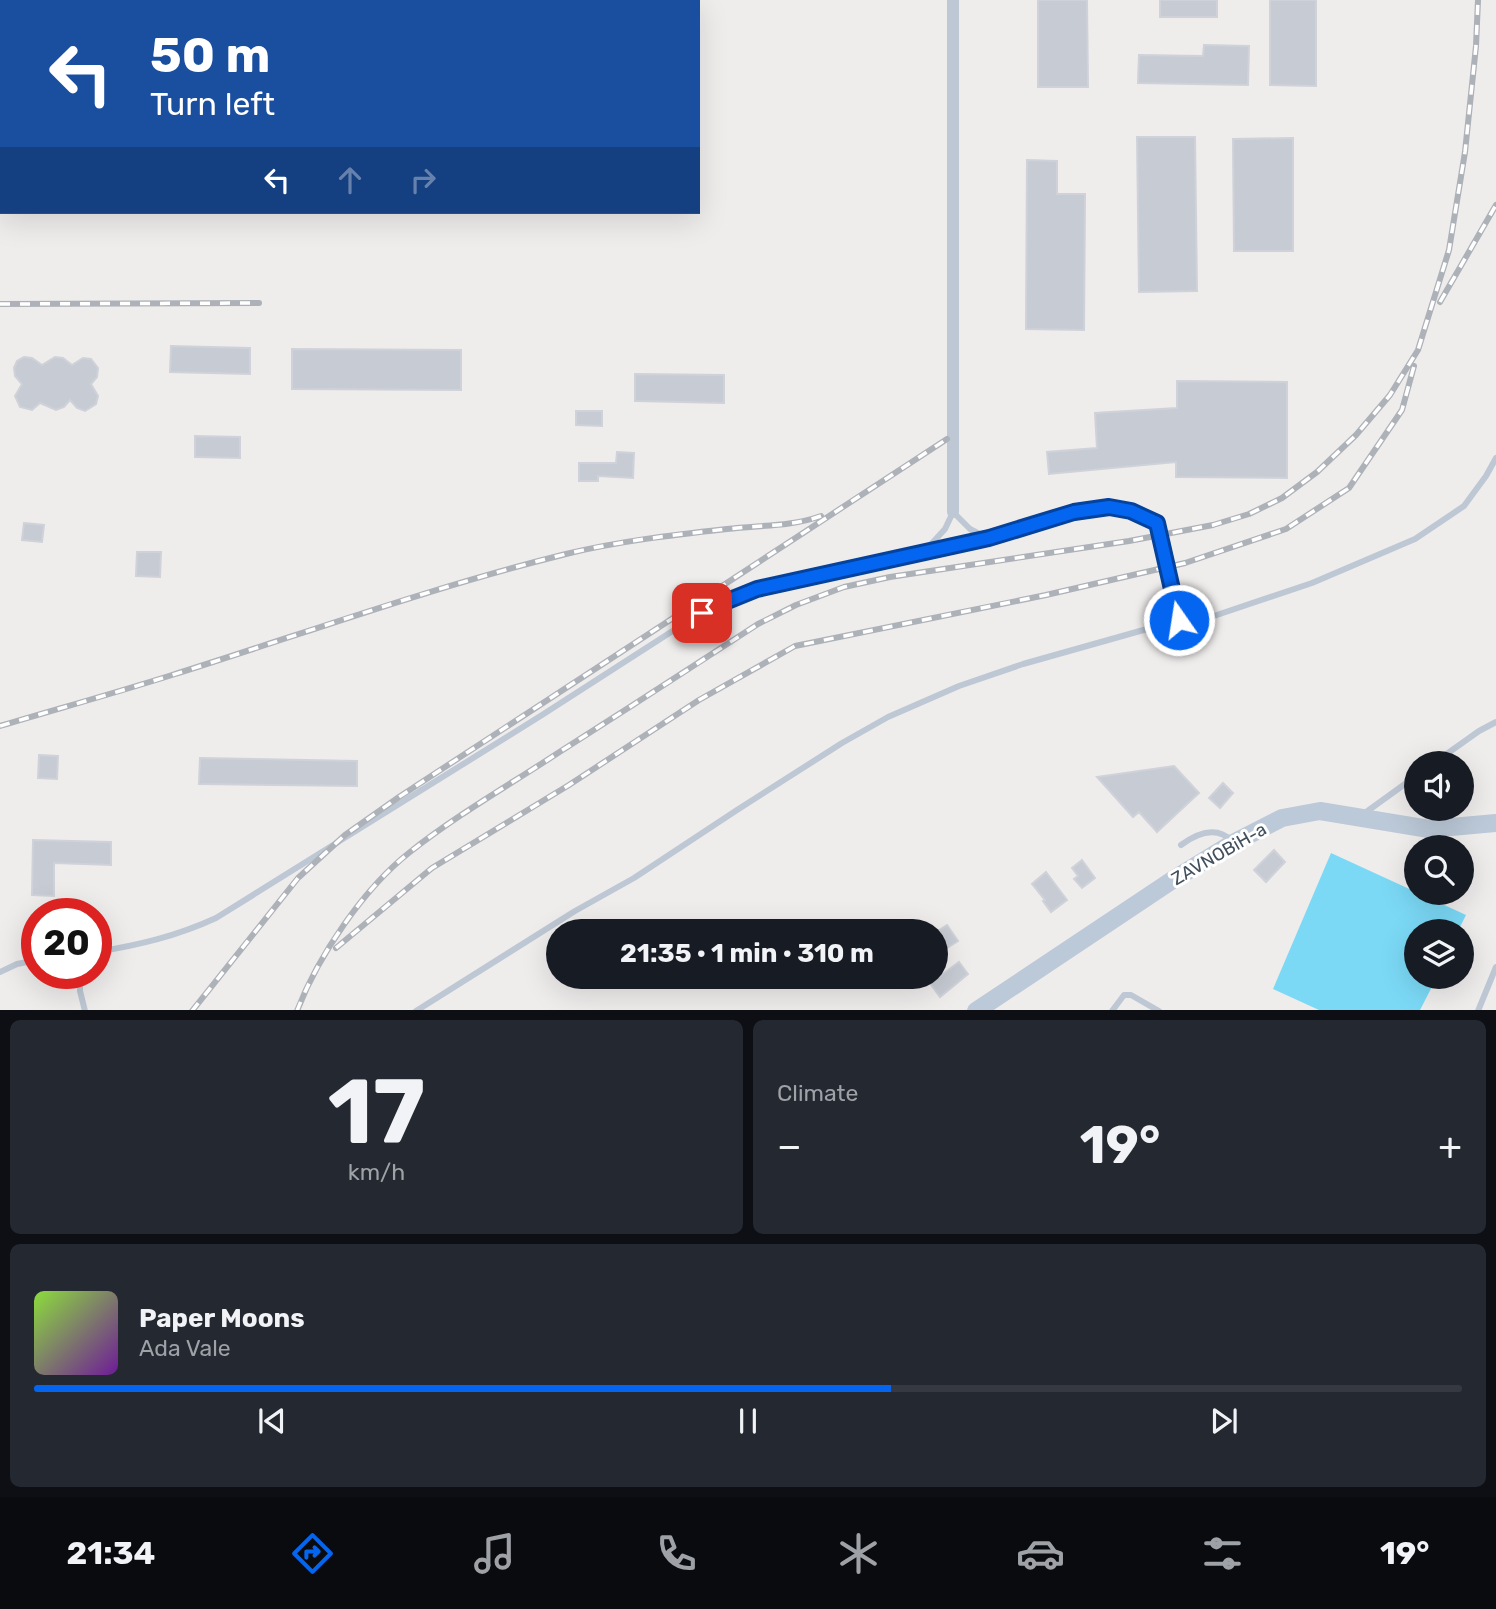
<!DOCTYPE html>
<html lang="en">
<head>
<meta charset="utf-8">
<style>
	body { margin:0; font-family:Rubik,sans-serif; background:#242831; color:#f1f3f6; height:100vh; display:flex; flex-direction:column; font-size:26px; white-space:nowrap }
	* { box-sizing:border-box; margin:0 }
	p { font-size:23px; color:#9ea1a6 }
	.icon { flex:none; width:38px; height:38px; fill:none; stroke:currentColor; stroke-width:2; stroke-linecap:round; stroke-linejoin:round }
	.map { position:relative; height:1010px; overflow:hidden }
	.panel { display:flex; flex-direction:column; gap:10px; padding:10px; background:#0d0f14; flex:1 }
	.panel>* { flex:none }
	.banner { position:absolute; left:0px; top:0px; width:700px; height:214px; box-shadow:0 7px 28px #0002; background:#1a4fa0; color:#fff; overflow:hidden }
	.tools { position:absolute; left:1404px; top:751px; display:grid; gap:14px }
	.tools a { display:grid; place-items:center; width:70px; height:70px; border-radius:50%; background:#171b24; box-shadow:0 7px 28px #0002; font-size:35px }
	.speed { position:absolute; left:21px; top:898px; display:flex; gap:14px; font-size:35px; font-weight:700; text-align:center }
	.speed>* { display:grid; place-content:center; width:91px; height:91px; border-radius:50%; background:#171b24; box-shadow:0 7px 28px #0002; line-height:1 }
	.speed .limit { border:10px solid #d22; background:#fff; color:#111 }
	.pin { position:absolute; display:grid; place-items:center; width:60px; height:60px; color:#fff; margin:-30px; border-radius:14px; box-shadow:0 4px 10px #0006 }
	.me { position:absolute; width:77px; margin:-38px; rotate:347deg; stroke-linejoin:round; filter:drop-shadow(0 0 5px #0008) }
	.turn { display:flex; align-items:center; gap:24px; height:147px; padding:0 35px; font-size:32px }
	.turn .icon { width:91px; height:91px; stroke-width:2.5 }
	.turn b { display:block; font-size:49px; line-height:60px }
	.lanes { display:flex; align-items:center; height:66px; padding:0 35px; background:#0003; justify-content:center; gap:35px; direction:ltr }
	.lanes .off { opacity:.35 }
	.big { font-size:52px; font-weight:700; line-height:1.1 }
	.panel .card { flex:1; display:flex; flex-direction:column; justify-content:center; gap:10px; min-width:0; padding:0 24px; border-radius:10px; background:#242831 }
	.panel .dial { align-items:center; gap:0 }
	.dial b { font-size:91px; line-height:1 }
	.song { display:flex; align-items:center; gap:21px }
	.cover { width:84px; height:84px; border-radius:10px; background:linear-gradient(135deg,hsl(90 70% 55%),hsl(280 70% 35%)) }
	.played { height:7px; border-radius:4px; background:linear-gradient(90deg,#0465f1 60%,#363941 60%) }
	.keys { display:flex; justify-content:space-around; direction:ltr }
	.heat { display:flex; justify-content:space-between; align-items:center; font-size:38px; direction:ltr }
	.panel .tiles { flex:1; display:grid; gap:10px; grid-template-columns:1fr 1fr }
	.card:last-child { grid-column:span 2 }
	.trip { position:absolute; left:546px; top:919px; width:402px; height:70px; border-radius:35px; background:#171b24; box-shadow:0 7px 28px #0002; font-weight:700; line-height:70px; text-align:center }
	.dock { display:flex; height:112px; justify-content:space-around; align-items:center; background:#090b0e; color:#9ea1a6 }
	.dock .icon { width:49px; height:49px }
	.dock .active { color:#0465f1 }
	.dock b { font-size:32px; color:#f1f3f6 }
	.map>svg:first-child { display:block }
</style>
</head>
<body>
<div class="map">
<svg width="1496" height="1011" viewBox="0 0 1496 1011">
	<rect width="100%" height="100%" fill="#efecec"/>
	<!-- water -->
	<path fill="#7bd9f6" d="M1331 853 1466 915 1458 931H1416V976L1437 977 1420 1010H1319L1273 989Z"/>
	<!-- building -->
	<path fill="#c7cbd3" stroke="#cfd2d9" stroke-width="2" d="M1038 0H1087L1088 87H1038Z
		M1160 0H1217V17H1160Z
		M1270 0H1316V86L1270 85Z
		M1204 45 1249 46 1248 85 1138 83 1139 55 1203 56Z
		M1137 137H1195L1197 291 1139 292Z
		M1293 138V251H1234L1233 139Z
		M1027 160 1057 161V194H1085L1084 330 1026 329Z
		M171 346 250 348V374L170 372Z
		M292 349 461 350V390L292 389Z
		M24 357 32 358 42 365 55 357 63 358 72 365 83 358 91 359 98 368 97 377 91 384 98 396 96 404 85 411 77 408 70 400 64 407 56 410 40 403 32 410 20 407 15 396 22 384 15 376 14 368 17 361Z
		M635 374 724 375V403L635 401Z
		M1177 381 1287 382V478L1176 477V462L1049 474 1047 452 1097 448 1095 413 1177 408Z
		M576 411H602V426L576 425Z
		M195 436 240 437V458L195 457Z
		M617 452 634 453 633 478 598 476V481H579V463H616Z
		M24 523 44 525 42 542 22 540Z
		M137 552H161L160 577 136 576Z
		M39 755 58 756 57 779 38 778Z
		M200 758 357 761V786L199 784Z
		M1174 766 1199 793 1157 832 1139 812 1133 817 1097 777Z
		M1223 783 1233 793 1220 808 1209 798Z
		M33 840 111 842V865L54 863V896L32 895Z
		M1274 850 1285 862 1266 882 1254 870Z
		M1082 860 1095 878 1082 888 1074 879 1078 876 1072 868Z
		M1046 872 1067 900 1051 912 1043 901 1045 900 1032 884Z
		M947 925 958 941 944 950 936 938V932Z
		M959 962 968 974 940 997 927 979 936 976V973L939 977Z"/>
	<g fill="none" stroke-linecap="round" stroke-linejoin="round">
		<!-- lane -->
		<path stroke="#bdc8d4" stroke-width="6" d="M923 553 945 529 953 512 970 529 989 539
			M1434 763 1479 731 1496 722
			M1362 815 1416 776
			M1181 845C1196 834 1216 825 1232 841
			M96 952C139 945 177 936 216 918L542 715 685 623 720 604 757 589 989 539 1074 512 1109 507 1131 511 1157 523 1179 620
			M0 972 17 964 37 960
			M80 973V991L85 1011
			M416 1011 575 911 634 878 737 810 842 743 888 717 959 686 1023 664 1179 620 1199 621 1312 583 1415 539 1464 506 1486 476 1496 458
			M1112 1011 1124 995H1131L1159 1011
			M1478 1011 1496 967"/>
		<!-- street -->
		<path stroke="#bdc8d4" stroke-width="12" d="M953 512V0"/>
		<!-- secondary -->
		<path stroke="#bcc9d8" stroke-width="18" d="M976 1011 1171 881 1233 843 1282 818 1320 811 1429 829 1496 823"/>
		<defs>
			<path id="rail" d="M1440 302 1496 205
				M0 304 259 303
				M0 726C57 709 115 693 172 675 303 634 432 587 566 554 619 541 673 535 727 529 760 525 790 527 821 516
				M336 948 432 868 569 785 699 700 795 646 1046 595 1185 563 1286 529 1349 488 1402 410 1414 366
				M192 1011 298 878 345 835 399 797 947 439
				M297 1011C318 956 364 888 410 852 458 814 511 784 561 751 627 709 692 667 758 624L796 605 844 587 890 577 1129 541 1213 525 1249 514 1282 498 1317 472 1356 435 1390 395 1418 350 1449 250 1465 152 1476 46 1478 0"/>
		</defs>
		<!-- rail casing -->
		<use href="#rail" stroke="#adb1b8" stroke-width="6"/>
		<!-- rail -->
		<use href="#rail" stroke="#fff" stroke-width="3.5" stroke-dasharray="10" stroke-linecap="butt"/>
	</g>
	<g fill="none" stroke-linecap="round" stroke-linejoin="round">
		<defs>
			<path id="route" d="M702 613 720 604 757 589 989 538 1074 512 1109 507 1131 511 1157 523 1179 620"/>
		</defs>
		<!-- route casing -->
		<use href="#route" stroke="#03429d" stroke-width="18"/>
		<!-- route -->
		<use href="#route" stroke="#0465f1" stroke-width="12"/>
	</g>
	<g text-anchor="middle" stroke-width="6" stroke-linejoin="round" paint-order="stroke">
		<!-- street labels -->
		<g font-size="18" fill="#424f5c" stroke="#fff">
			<text transform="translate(1219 854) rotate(-30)" y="6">ZAVNOBiH-a</text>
		</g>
	</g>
</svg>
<div class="tools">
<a><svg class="icon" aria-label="sound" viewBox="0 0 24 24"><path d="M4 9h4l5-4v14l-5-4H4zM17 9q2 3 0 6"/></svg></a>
<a><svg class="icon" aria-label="search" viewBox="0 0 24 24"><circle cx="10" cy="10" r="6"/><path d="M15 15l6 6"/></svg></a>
<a><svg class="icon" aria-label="layers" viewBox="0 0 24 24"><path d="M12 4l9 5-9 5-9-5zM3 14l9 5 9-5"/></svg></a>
</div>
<div class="speed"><div class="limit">20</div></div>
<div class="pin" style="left:702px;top:613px;background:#d93025"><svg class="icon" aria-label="arrive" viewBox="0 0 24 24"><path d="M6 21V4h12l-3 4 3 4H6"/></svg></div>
<svg class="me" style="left:1179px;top:620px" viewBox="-20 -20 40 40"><circle r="17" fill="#0465f1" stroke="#fff" stroke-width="3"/><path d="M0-11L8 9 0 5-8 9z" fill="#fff"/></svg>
<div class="trip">21:35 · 1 min · 310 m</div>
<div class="banner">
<div class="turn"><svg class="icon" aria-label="left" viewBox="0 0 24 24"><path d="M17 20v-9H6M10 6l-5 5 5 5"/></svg><div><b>50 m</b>Turn left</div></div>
<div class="lanes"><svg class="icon" aria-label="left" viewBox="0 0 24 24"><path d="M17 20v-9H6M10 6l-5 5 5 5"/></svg><svg class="icon off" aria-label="ahead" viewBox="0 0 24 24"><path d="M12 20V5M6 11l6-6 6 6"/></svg><svg class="icon off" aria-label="right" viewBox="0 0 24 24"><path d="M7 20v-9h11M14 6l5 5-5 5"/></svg></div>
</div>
</div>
<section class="panel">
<div class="tiles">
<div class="card dial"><b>17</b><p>km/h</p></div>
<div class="card"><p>Climate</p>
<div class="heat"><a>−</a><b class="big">19°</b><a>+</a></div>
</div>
<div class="card">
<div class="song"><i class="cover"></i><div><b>Paper Moons</b><p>Ada Vale</p></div></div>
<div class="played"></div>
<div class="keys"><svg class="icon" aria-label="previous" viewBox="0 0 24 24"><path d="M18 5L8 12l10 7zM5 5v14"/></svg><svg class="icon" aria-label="pause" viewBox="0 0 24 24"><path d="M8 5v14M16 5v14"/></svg><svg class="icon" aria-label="next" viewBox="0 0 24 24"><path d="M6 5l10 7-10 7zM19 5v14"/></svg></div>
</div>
</div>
</section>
<nav class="dock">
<b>21:34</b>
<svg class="icon active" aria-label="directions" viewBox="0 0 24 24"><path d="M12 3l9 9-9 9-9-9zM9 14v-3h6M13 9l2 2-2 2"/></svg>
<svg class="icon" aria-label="music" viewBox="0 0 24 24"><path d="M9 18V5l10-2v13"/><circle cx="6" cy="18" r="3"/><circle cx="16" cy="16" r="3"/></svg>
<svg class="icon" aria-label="phone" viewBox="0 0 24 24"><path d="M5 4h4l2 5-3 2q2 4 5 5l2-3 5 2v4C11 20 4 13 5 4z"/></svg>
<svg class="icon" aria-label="climate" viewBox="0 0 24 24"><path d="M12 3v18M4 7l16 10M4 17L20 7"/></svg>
<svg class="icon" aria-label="car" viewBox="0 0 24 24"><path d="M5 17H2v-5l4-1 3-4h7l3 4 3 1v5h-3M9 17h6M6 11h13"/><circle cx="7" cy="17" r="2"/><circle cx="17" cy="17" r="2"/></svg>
<svg class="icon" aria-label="filters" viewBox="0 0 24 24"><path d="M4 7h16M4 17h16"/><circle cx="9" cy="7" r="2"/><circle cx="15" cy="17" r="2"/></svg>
<b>19°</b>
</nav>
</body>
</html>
